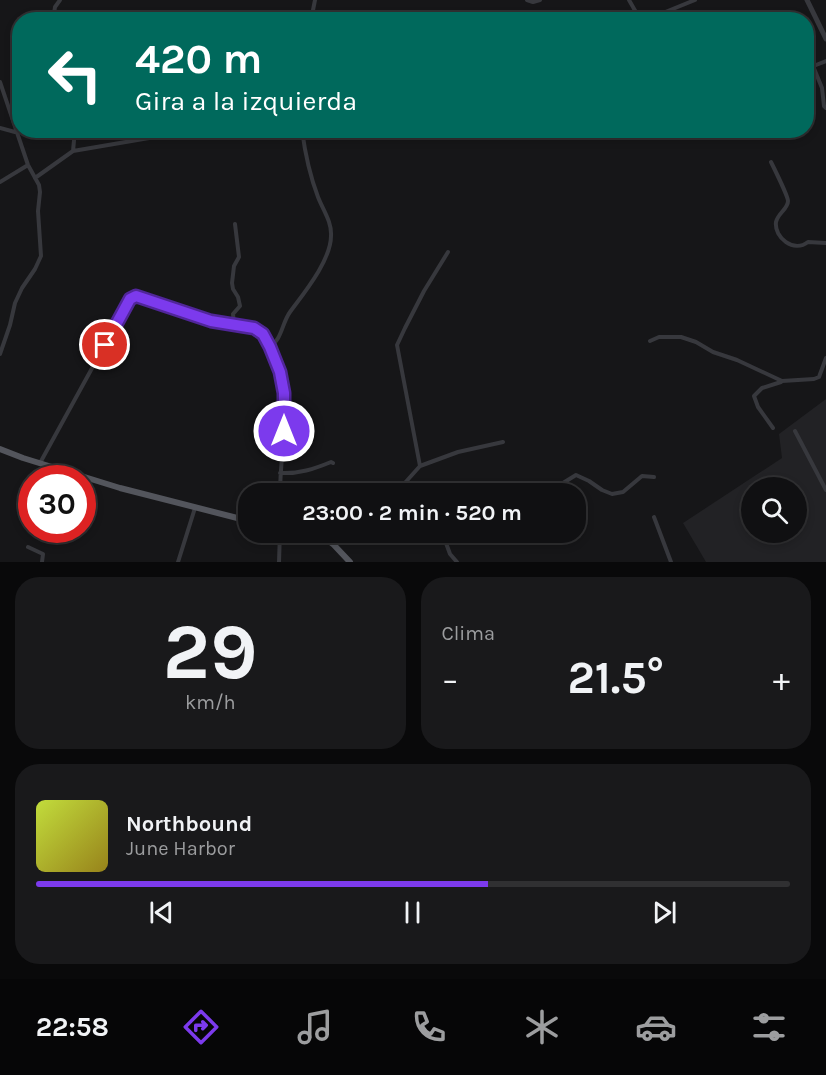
<!DOCTYPE html>
<html lang="es">
<head>
<meta charset="utf-8">
<style>
	body { margin:0; font-family:Karla,sans-serif; background:#19191b; color:#f1f3f6; height:100vh; display:flex; flex-direction:column; font-size:22px; white-space:nowrap }
	* { box-sizing:border-box; margin:0 }
	p { font-size:20px; color:#9c9d9f }
	.icon { flex:none; width:33px; height:33px; fill:none; stroke:currentColor; stroke-width:2; stroke-linecap:round; stroke-linejoin:round }
	.map { position:relative; height:562px; overflow:hidden }
	.details { display:flex; flex-direction:column; gap:15px; padding:15px; background:#09090a; flex:1 }
	.details>* { flex:none }
	.hud { position:absolute; left:12px; top:12px; width:802px; height:126px; border-radius:24px; box-shadow:0 3px 9px #0003,0 0 0 2px #303032; background:#00695c; color:#fff; overflow:hidden }
	.buttons { position:absolute; left:741px; top:477px; display:grid; gap:12px }
	.buttons a { display:grid; place-items:center; width:66px; height:66px; border-radius:50%; background:#101012; box-shadow:0 3px 9px #0003,0 0 0 2px #303032; font-size:30px }
	.speed { position:absolute; left:18px; top:465px; display:flex; gap:12px; font-size:30px; font-weight:700; text-align:center }
	.speed>* { display:grid; place-content:center; width:78px; height:78px; border-radius:50%; background:#101012; box-shadow:0 3px 9px #0003,0 0 0 2px #303032; line-height:1 }
	.speed .limit { border:9px solid #d22; background:#fff; color:#111 }
	.pin { position:absolute; display:grid; place-items:center; width:51px; height:51px; color:#fff; margin:-26px; border:3px solid #fff; border-radius:50%; box-shadow:0 2px 6px #0007 }
	.me { position:absolute; width:66px; margin:-33px; rotate:0deg; stroke-linejoin:round; filter:drop-shadow(0 0 4px #0008) }
	.turn { display:flex; align-items:center; gap:21px; height:126px; padding:0 24px; font-size:27px }
	.turn .icon { width:78px; height:78px; stroke-width:2.5 }
	.turn b { display:block; font-size:42px; line-height:51px }
	.big { font-size:45px; font-weight:700; line-height:1.1 }
	.details .widget { flex:1; display:flex; flex-direction:column; justify-content:center; gap:9px; min-width:0; padding:0 21px; border-radius:24px; background:#19191b }
	.details .dial { align-items:center; gap:0 }
	.dial b { font-size:78px; line-height:1 }
	.song { display:flex; align-items:center; gap:18px }
	.cover { width:72px; height:72px; border-radius:9px; background:linear-gradient(135deg,hsl(70 70% 55%),hsl(50 70% 35%)) }
	.played { height:6px; border-radius:3px; background:linear-gradient(90deg,#7c3aed 60%,#303032 60%) }
	.keys { display:flex; justify-content:space-around; direction:ltr }
	.heat { display:flex; justify-content:space-between; align-items:center; font-size:33px; direction:ltr }
	.details .tiles { flex:1; display:grid; gap:15px; grid-template-columns:1fr 1fr }
	.widget:last-child { grid-column:span 2 }
	.trip { position:absolute; left:238px; top:483px; width:348px; height:60px; border-radius:24px; background:#101012; box-shadow:0 3px 9px #0003,0 0 0 2px #303032; font-weight:700; line-height:60px; text-align:center }
	.tabs { display:flex; height:96px; justify-content:space-around; align-items:center; background:#060607; color:#9c9d9f }
	.tabs .icon { width:42px; height:42px }
	.tabs .active { color:#7c3aed }
	.tabs b { font-size:27px; color:#f1f3f6 }
	.map>svg:first-child { display:block }
</style>
</head>
<body>
<div class="map">
<svg width="826" height="562" viewBox="0 0 826 562">
	<rect width="100%" height="100%" fill="#161618"/>
	<!-- built -->
	<path fill="#222225" fill-rule="evenodd" d="M826 399V562H706L683 523 782 458 779 434ZM752 488H796V532H752Z"/>
	<g fill="none" stroke-linecap="round" stroke-linejoin="round">
		<!-- minor -->
		<path stroke="#37383d" stroke-width="4" d="M527 0 533 2 540 0
			M629 0 637 14 642 19
			M53 20 55 7 60 0
			M100 20H103
			M311 20 315 0
			M641 20 658 15 695 0
			M807 66 816 65 826 61
			M813 66 822 88 824 106 826 108
			M0 82 28 165 39 185 40 192 38 211 41 256 35 269 22 288 15 303 10 325 0 354
			M0 128 15 132
			M73 151 75 130
			M771 162C774 168 788 197 788 201 788 209 778 213 776 222 774 238 794 253 808 242L826 243
			M35 178 73 151 196 130
			M0 182 28 165
			M234 324 233 314 240 306 238 297 233 289 232 283 234 266 239 257 235 224
			M650 341 659 337H681L696 342 713 352 737 360 782 381 814 379 819 377 826 358
			M773 428 758 407 754 396 762 388 781 382
			M795 431 826 490
			M40 463 130 299 133 296H141L211 321 254 329 263 334 270 347
			M420 466 397 345 405 328 424 291 448 252
			M280 473C299 474 314 469 331 462L333 463
			M280 494C280 454 290 412 281 373 278 364 274 355 270 347 282 339 282 323 290 312 304 293 331 260 331 236 332 222 323 210 318 197 310 176 305 153 302 130
			M395 494 420 466 458 452 503 442
			M545 494 576 475 589 481 602 490 612 494 623 492 642 476 654 477
			M654 517 671 562
			M442 532 450 554 457 562
			M28 547 43 554 42 562
			M178 562 195 508
			M279 562 280 532"/>
		<!-- tertiary -->
		<path stroke="#37383d" stroke-width="5" d="M807 0 826 39"/>
		<!-- primary -->
		<path stroke="#53555c" stroke-width="6" d="M0 449 23 458 120 488 249 521
			M317 532 333 544 350 562"/>
	</g>
	<g fill="none" stroke-linecap="round" stroke-linejoin="round">
		<defs>
			<path id="route" d="M105 345 130 299 136 296 211 321 254 328 263 334 270 347 280 372 284 393V431"/>
		</defs>
		<!-- route casing -->
		<use href="#route" stroke="#51269a" stroke-width="15"/>
		<!-- route -->
		<use href="#route" stroke="#7c3aed" stroke-width="10"/>
	</g>
</svg>
<div class="buttons">
<a><svg class="icon" aria-label="search" viewBox="0 0 24 24"><circle cx="10" cy="10" r="6"/><path d="M15 15l6 6"/></svg></a>
</div>
<div class="speed"><div class="limit">30</div></div>
<div class="pin" style="left:105px;top:345px;background:#d93025"><svg class="icon" aria-label="arrive" viewBox="0 0 24 24"><path d="M6 21V4h12l-3 4 3 4H6"/></svg></div>
<svg class="me" style="left:284px;top:431px" viewBox="-20 -20 40 40"><circle r="17" fill="#7c3aed" stroke="#fff" stroke-width="3"/><path d="M0-11L8 9 0 5-8 9z" fill="#fff"/></svg>
<div class="trip">23:00 · 2 min · 520 m</div>
<div class="hud">
<div class="turn"><svg class="icon" aria-label="left" viewBox="0 0 24 24"><path d="M17 20v-9H6M10 6l-5 5 5 5"/></svg><div><b>420 m</b>Gira a la izquierda</div></div>
</div>
</div>
<section class="details">
<div class="tiles">
<div class="widget dial"><b>29</b><p>km/h</p></div>
<div class="widget"><p>Clima</p>
<div class="heat"><a>−</a><b class="big">21.5°</b><a>+</a></div>
</div>
<div class="widget">
<div class="song"><i class="cover"></i><div><b>Northbound</b><p>June Harbor</p></div></div>
<div class="played"></div>
<div class="keys"><svg class="icon" aria-label="previous" viewBox="0 0 24 24"><path d="M18 5L8 12l10 7zM5 5v14"/></svg><svg class="icon" aria-label="pause" viewBox="0 0 24 24"><path d="M8 5v14M16 5v14"/></svg><svg class="icon" aria-label="next" viewBox="0 0 24 24"><path d="M6 5l10 7-10 7zM19 5v14"/></svg></div>
</div>
</div>
</section>
<nav class="tabs">
<b>22:58</b>
<svg class="icon active" aria-label="directions" viewBox="0 0 24 24"><path d="M12 3l9 9-9 9-9-9zM9 14v-3h6M13 9l2 2-2 2"/></svg>
<svg class="icon" aria-label="music" viewBox="0 0 24 24"><path d="M9 18V5l10-2v13"/><circle cx="6" cy="18" r="3"/><circle cx="16" cy="16" r="3"/></svg>
<svg class="icon" aria-label="phone" viewBox="0 0 24 24"><path d="M5 4h4l2 5-3 2q2 4 5 5l2-3 5 2v4C11 20 4 13 5 4z"/></svg>
<svg class="icon" aria-label="climate" viewBox="0 0 24 24"><path d="M12 3v18M4 7l16 10M4 17L20 7"/></svg>
<svg class="icon" aria-label="car" viewBox="0 0 24 24"><path d="M5 17H2v-5l4-1 3-4h7l3 4 3 1v5h-3M9 17h6M6 11h13"/><circle cx="7" cy="17" r="2"/><circle cx="17" cy="17" r="2"/></svg>
<svg class="icon" aria-label="filters" viewBox="0 0 24 24"><path d="M4 7h16M4 17h16"/><circle cx="9" cy="7" r="2"/><circle cx="15" cy="17" r="2"/></svg>
</nav>
</body>
</html>
